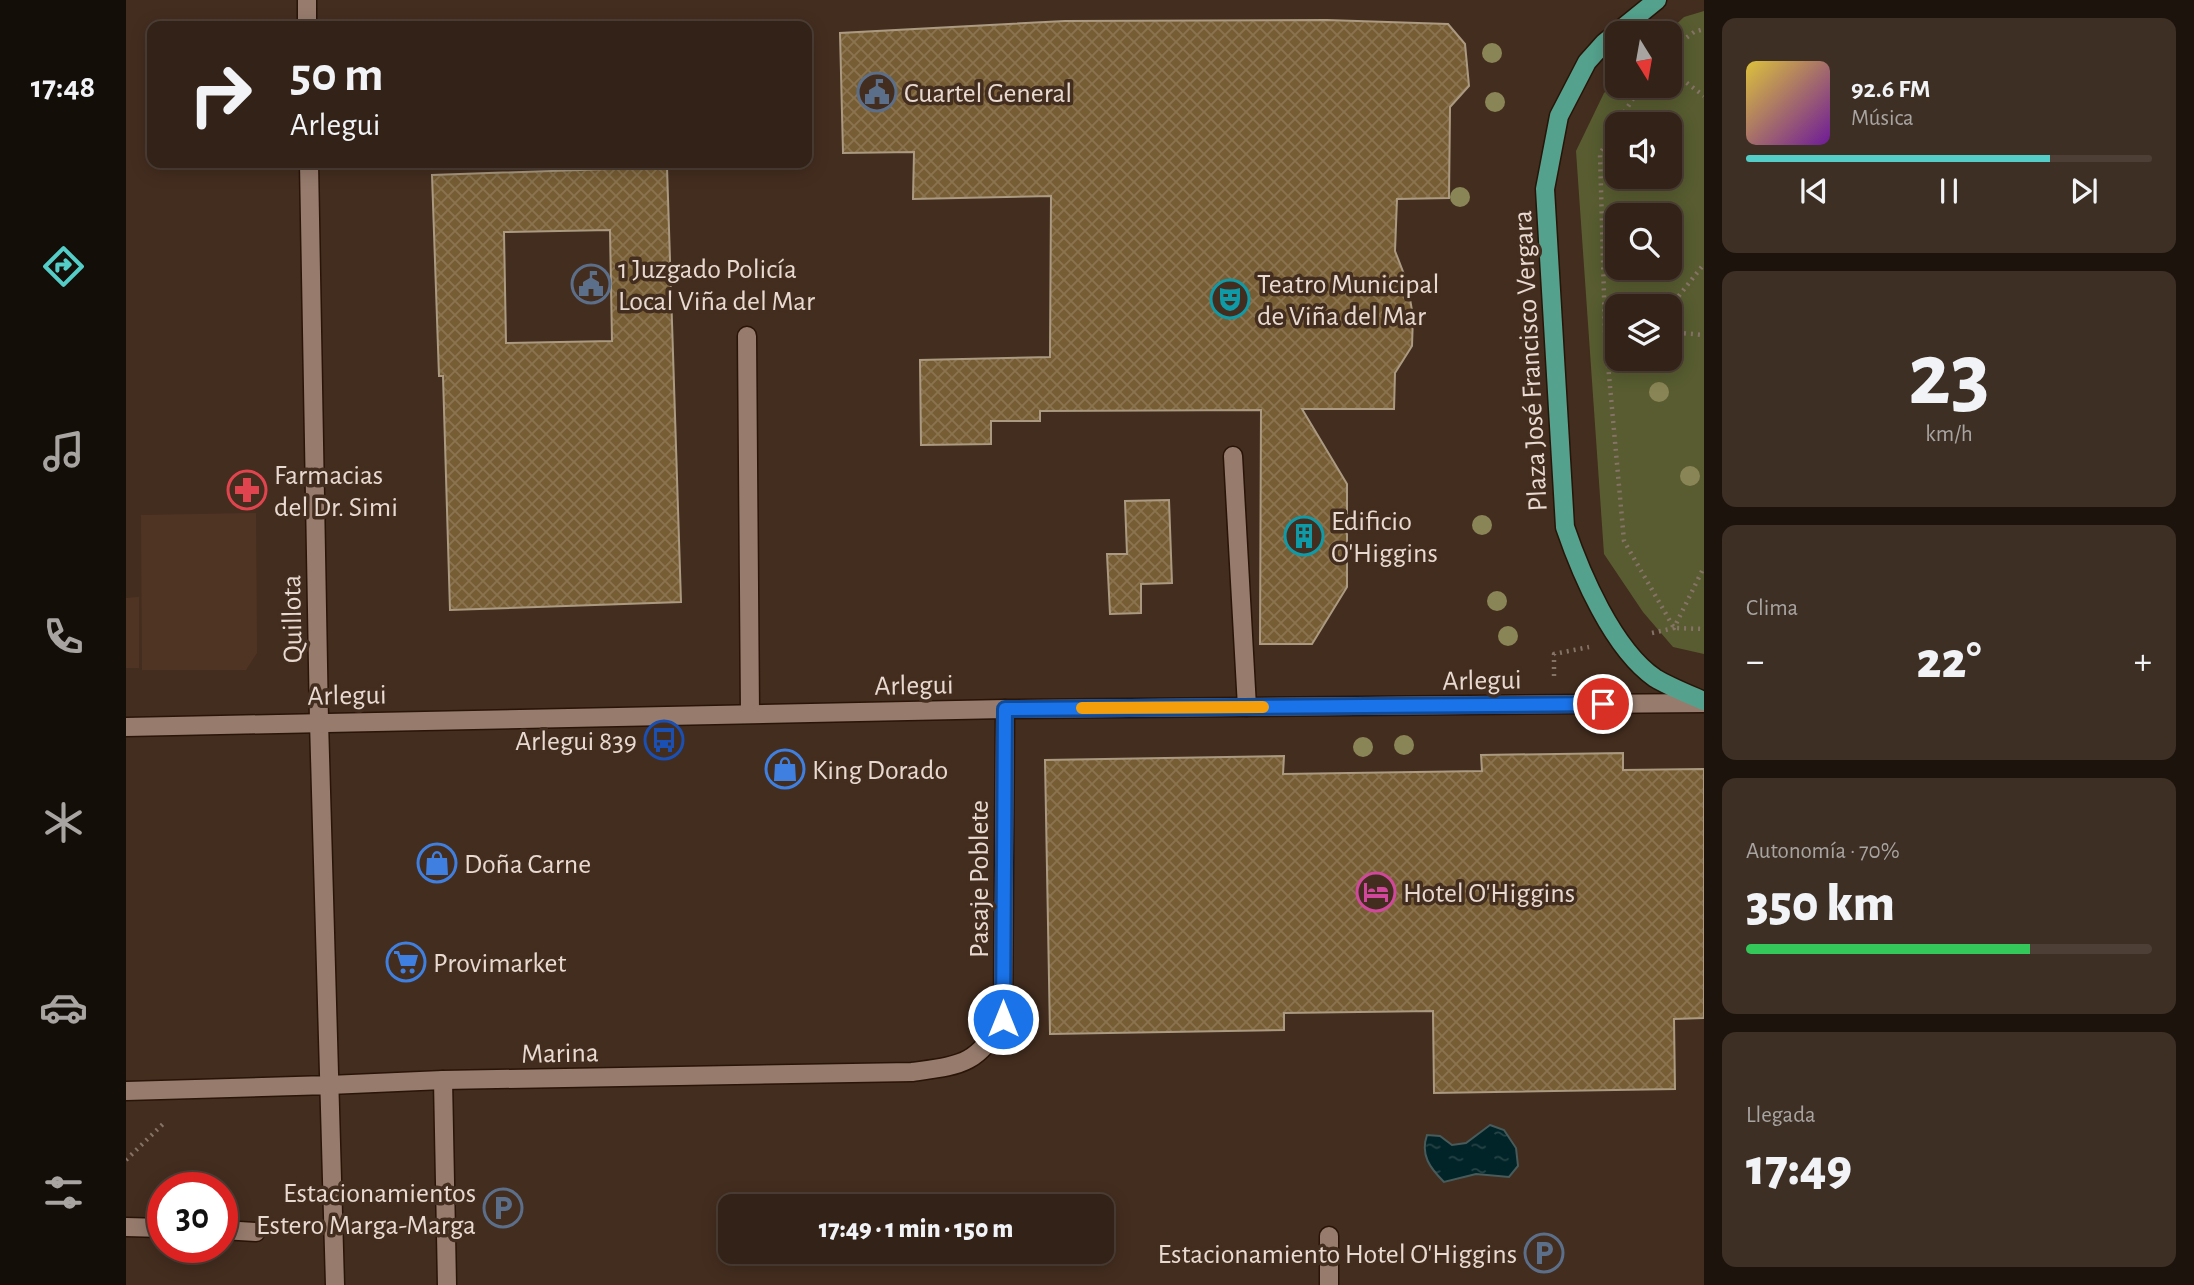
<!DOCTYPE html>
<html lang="es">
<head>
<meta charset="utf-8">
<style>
	body { margin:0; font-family:"Alegreya Sans",sans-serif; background:#3d2f24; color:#f1f3f6; height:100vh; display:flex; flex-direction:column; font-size:26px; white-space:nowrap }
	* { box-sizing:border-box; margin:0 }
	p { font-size:23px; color:#a8a4a1 }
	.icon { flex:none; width:38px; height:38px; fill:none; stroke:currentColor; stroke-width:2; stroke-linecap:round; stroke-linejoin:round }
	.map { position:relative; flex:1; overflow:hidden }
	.panel { display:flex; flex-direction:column; gap:18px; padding:18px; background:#1c130d; width:490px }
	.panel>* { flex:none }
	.hud { position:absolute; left:21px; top:21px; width:665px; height:147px; border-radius:14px; box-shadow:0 4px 18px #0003,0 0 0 2px #4d3f36; background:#322217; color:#f1f3f6; overflow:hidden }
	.needle { width:46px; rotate:169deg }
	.tools { position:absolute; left:1479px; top:21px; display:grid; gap:14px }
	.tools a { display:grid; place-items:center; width:77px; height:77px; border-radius:14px; background:#322217; box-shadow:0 4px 18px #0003,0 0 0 2px #4d3f36; font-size:35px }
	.speed { position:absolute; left:21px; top:1172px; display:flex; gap:14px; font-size:35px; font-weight:700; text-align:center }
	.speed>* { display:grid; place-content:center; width:91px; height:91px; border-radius:50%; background:#322217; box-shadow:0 4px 18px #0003,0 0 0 2px #4d3f36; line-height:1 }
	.speed .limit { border:10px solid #d22; background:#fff; color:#111 }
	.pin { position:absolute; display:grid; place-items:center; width:60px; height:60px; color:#fff; margin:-30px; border:4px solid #fff; border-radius:50%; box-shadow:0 2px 7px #0007 }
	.me { position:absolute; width:77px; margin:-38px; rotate:0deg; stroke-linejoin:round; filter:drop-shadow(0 0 5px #0008) }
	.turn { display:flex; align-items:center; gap:24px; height:147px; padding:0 28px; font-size:32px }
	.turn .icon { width:91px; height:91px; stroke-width:2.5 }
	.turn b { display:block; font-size:49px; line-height:60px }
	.big { font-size:52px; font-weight:800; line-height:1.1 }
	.panel .tile { flex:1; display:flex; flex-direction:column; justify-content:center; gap:10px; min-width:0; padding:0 24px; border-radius:14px; background:#3d2f24 }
	.panel .dial { align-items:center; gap:0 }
	.dial b { font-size:91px; line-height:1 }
	.song { display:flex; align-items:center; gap:21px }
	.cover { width:84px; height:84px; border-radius:10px; background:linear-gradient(135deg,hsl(50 70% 55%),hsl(280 70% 35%)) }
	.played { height:7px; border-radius:4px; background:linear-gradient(90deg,#54cdc8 75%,#4d3f36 75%) }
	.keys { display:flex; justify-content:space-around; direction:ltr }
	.heat { display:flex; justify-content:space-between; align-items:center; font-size:38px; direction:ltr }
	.charge { height:10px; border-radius:5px; background:linear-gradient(90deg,#34c759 70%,#4d3f36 0) }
	.trip { position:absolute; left:592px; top:1194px; width:396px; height:70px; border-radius:14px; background:#322217; box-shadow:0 4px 18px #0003,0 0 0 2px #4d3f36; font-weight:800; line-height:70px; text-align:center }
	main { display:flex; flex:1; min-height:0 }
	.tabs { display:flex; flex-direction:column; width:126px; justify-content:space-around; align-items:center; background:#140e09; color:#a8a4a1 }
	.tabs .icon { width:49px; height:49px }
	.tabs .active { color:#54cdc8 }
	.tabs b { font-size:32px; color:#f1f3f6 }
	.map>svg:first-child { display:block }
</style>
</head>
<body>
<main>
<nav class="tabs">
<b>17:48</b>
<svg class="icon active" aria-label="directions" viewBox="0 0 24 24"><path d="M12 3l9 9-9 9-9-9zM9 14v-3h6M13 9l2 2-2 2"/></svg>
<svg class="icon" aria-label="music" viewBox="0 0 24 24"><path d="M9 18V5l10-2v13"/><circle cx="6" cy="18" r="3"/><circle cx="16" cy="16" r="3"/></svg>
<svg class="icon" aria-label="phone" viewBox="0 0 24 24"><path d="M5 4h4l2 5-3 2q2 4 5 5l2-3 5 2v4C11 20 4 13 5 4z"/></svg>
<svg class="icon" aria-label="climate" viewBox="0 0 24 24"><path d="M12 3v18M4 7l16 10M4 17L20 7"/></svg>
<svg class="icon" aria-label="car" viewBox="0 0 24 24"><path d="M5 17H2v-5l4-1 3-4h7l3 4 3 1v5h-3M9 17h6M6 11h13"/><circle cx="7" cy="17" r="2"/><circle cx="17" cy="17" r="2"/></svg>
<svg class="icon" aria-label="filters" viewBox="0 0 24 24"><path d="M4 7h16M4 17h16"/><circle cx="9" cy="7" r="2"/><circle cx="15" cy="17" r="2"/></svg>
</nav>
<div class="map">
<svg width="1578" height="1285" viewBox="0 0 1578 1285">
	<defs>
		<pattern id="water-ripples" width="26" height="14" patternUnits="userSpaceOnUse" patternTransform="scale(1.75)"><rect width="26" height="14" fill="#012428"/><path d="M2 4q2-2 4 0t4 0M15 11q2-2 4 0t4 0" fill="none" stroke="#264346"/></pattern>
		<pattern id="building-cross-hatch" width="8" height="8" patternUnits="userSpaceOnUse" patternTransform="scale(1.75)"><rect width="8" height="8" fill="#775d34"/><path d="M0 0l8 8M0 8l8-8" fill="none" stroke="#8a7450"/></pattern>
	</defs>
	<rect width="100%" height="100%" fill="#432d1f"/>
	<!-- built -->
	<path fill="#503423" d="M130 513 131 653 120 670H16L15 515Z
		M13 597V668H0V598Z"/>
	<!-- park -->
	<path fill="#585c30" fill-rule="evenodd" d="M1578 11V654L1547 647 1517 612 1478 554 1450 151 1478 93 1491 81V86H1544V33H1541L1558 17ZM1491 124H1544V177H1491ZM1491 215H1544V268H1491ZM1491 306H1544V359H1491Z"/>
	<!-- water -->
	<path fill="url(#water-ripples)" stroke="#475b5b" stroke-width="2" d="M1364 1125 1378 1130 1390 1148 1392 1166 1383 1177 1350 1174 1318 1182C1304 1168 1294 1155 1301 1135L1314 1136 1326 1145 1340 1143Z"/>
	<!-- building -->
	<path fill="url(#building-cross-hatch)" stroke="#ab9a81" stroke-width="2" fill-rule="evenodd" d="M1201 20 1322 24 1339 44 1343 86 1324 107 1323 198 1271 199 1269 251 1281 282 1287 316 1286 346 1269 373 1268 409H1176L1221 484V587L1186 644H1134L1135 410 914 411V421H865V444L795 445 794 360 924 357 925 196 787 199 788 152 717 153 714 33 939 21Z
		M541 167 555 602 324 610 317 376H313L306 175ZM484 230 486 341 380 343 378 232Z
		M1043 500 1046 583 1015 584V613L984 614 981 554H1001L999 501Z
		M1497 753V770L1578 769V1018L1548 1019 1549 1089 1308 1093 1307 1011 1158 1013V1030L924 1034 919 760 1158 756 1157 774 1356 771 1355 755Z"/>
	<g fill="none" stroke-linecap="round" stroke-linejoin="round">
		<defs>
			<path id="service" d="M621 336 624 713
				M1107 456 1121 707
				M317 1080 321 1285
				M0 1227 37 1228
				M96 1230 130 1232
				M1203 1236V1285"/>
			<path id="minor" d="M203 1085 317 1080 786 1072C836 1065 851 1065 877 1019L879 709"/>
			<path id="tertiary" d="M181 0V26
				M183 163 193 721 209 1285
				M0 1091 203 1085"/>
			<path id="secondary" d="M0 727 879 709 1578 703"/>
			<path id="primary" d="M1531 0 1478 43 1461 62 1433 116 1419 189 1439 527C1455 574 1487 649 1529 678 1544 687 1562 694 1578 701"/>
		</defs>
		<!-- service casing -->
		<use href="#service" stroke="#291408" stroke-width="21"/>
		<!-- minor casing -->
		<use href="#minor" stroke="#291408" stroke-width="21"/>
		<!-- tertiary casing -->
		<use href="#tertiary" stroke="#291408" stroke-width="21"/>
		<!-- secondary casing -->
		<use href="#secondary" stroke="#291408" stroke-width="21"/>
		<!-- primary casing -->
		<use href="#primary" stroke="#291408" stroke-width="21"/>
		<!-- path -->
		<path stroke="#867367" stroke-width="4.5" stroke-dasharray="2 5" stroke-linecap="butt" d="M1544 50 1568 32 1578 29
			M1544 70 1578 96
			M1491 124 1515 86
			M1491 125 1474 154 1479 331 1498 541 1548 628 1578 629
			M1544 307 1578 264
			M1479 331H1491
			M1544 332 1578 335
			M1526 633 1548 628 1578 567
			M1428 676V654L1463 647
			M0 1160 40 1121"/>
		<!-- service -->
		<use href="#service" stroke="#977c6d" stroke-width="18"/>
		<!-- minor -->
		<use href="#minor" stroke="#977c6d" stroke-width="18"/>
		<!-- tertiary -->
		<use href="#tertiary" stroke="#977c6d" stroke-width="18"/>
		<!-- secondary -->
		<use href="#secondary" stroke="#977c6d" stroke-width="18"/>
		<!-- primary -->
		<use href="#primary" stroke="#54a28d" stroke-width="18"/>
	</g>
	<!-- trees -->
	<g fill="#8a8556">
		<circle cx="1366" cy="53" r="10"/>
		<circle cx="1369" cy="102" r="10"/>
		<circle cx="1334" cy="197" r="10"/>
		<circle cx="1533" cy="392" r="10"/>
		<circle cx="1564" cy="476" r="10"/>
		<circle cx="1356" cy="525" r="10"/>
		<circle cx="1371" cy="601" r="10"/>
		<circle cx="1382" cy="636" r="10"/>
		<circle cx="1278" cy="745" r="10"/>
		<circle cx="1237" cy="747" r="10"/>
	</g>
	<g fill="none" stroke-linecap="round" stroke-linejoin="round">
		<defs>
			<path id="route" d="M877 1019 879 709 1477 704"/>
		</defs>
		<!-- route casing -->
		<use href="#route" stroke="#114b97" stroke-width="18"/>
		<!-- route -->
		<use href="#route" stroke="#1a73e8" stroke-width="12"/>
		<!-- slow -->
		<path stroke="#f59e0b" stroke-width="12" d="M956 708 1137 707"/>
	</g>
	<!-- icons -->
	<defs>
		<symbol id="civic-ring" viewBox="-11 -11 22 22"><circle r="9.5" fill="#432d1f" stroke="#5c6f8a" stroke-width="1.5"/><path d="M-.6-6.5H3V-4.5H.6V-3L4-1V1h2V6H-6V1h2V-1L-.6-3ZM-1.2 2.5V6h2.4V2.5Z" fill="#5c6f8a"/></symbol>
		<symbol id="theatre-ring" viewBox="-11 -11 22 22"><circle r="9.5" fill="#432d1f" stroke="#0f9aa8" stroke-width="1.5"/><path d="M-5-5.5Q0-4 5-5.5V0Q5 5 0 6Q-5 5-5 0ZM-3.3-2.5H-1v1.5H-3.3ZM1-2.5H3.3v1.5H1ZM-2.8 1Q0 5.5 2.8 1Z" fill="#0f9aa8"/></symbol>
		<symbol id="pharmacy-ring" viewBox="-11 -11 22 22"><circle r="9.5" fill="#432d1f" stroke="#e0444e" stroke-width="1.5"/><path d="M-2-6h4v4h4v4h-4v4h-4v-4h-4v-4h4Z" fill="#e0444e"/></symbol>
		<symbol id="building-ring" viewBox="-11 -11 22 22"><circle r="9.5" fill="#432d1f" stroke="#0f9aa8" stroke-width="1.5"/><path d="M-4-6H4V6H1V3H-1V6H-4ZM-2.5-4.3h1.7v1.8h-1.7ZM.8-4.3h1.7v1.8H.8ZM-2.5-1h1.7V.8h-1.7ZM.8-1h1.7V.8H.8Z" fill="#0f9aa8"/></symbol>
		<symbol id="bus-ring" viewBox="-11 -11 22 22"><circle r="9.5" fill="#432d1f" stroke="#1a4fb4" stroke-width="1.5"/><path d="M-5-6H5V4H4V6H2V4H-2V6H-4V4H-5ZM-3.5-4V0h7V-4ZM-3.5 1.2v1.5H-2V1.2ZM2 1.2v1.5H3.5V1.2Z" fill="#1a4fb4"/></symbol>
		<symbol id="shop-ring" viewBox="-11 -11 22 22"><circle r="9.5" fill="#432d1f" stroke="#3f7fe0" stroke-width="1.5"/><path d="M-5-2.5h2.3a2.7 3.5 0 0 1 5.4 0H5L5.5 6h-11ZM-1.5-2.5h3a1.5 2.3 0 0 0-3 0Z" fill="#3f7fe0"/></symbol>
		<symbol id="hotel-ring" viewBox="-11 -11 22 22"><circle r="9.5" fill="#432d1f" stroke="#d1479c" stroke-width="1.5"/><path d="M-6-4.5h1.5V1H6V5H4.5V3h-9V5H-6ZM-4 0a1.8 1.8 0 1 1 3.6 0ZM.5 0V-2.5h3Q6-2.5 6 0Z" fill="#d1479c"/></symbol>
		<symbol id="supermarket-ring" viewBox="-11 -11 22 22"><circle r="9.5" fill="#432d1f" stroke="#3f7fe0" stroke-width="1.5"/><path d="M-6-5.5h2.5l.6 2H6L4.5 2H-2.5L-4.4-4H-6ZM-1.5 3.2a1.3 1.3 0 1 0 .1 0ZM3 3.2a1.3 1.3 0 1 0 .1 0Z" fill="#3f7fe0"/></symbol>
		<symbol id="parking-ring" viewBox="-11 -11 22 22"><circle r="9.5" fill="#432d1f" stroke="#5c6f8a" stroke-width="1.5"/><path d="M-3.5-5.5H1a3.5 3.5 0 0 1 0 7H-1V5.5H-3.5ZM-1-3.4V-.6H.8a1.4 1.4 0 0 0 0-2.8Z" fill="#5c6f8a"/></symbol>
	</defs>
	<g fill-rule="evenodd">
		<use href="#civic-ring" x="729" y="70" width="44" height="44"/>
		<use href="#civic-ring" x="443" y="262" width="44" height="44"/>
		<use href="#theatre-ring" x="1082" y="277" width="44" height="44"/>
		<use href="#pharmacy-ring" x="99" y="468" width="44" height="44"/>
		<use href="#building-ring" x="1156" y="514" width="44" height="44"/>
		<use href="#bus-ring" x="516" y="718" width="44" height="44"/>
		<use href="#shop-ring" x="637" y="747" width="44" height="44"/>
		<use href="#shop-ring" x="289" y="841" width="44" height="44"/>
		<use href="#hotel-ring" x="1228" y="870" width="44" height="44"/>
		<use href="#supermarket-ring" x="258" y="940" width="44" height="44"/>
		<use href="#parking-ring" x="355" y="1186" width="44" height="44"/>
		<use href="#parking-ring" x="1396" y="1231" width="44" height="44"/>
	</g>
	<g text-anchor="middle" stroke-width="7" stroke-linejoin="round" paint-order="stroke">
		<!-- poi labels -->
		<g font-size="28" fill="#e9dad1" stroke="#432d1f" text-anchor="start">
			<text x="778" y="102">Cuartel General</text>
			<text x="492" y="278">1 Juzgado Policía<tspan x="492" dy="32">Local Viña del Mar</tspan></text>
			<text x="1131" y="293">Teatro Municipal<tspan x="1131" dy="32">de Viña del Mar</tspan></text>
			<text x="148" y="484">Farmacias<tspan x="148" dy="32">del Dr. Simi</tspan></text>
			<text x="1205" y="530">Edificio<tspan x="1205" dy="32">O'Higgins</tspan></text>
			<text x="511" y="750" text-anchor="end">Arlegui 839</text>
			<text x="686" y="779">King Dorado</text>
			<text x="338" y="873">Doña Carne</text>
			<text x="1277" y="902">Hotel O'Higgins</text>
			<text x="307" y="972">Provimarket</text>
			<text x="350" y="1202" text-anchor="end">Estacionamientos<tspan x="350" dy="32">Estero Marga-Marga</tspan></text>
			<text x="1391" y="1263" text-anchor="end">Estacionamiento Hotel O'Higgins</text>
		</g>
		<!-- street labels -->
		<g font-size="28" fill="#e9dad1" stroke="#432d1f">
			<text transform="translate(1403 361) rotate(-93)" y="10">Plaza José Francisco Vergara</text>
			<text transform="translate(165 619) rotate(-91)" y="10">Quillota</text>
			<text transform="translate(1356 679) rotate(-1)" y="10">Arlegui</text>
			<text transform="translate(788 684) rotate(-1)" y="10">Arlegui</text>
			<text transform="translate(221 694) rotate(-1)" y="10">Arlegui</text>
			<text transform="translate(852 879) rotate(-90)" y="10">Pasaje Poblete</text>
			<text transform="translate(434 1052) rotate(-1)" y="10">Marina</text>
		</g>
	</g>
</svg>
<div class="tools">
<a><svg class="needle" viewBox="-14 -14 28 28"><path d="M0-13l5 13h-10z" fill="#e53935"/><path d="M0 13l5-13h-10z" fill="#a8a4a1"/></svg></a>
<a><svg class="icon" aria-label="sound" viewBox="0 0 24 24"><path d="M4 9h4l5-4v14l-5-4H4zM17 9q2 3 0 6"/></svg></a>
<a><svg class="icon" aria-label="search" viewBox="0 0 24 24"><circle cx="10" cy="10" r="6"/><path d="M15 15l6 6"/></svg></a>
<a><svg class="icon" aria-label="layers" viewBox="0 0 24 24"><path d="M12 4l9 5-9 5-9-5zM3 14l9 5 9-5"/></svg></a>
</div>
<div class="speed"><div class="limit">30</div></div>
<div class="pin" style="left:1477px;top:704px;background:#d93025"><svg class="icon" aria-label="arrive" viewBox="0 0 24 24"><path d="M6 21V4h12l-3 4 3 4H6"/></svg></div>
<svg class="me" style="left:877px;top:1019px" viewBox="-20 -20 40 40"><circle r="17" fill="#1a73e8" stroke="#fff" stroke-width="3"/><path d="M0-11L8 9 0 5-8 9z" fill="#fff"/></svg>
<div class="trip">17:49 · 1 min · 150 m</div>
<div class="hud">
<div class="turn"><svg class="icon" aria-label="right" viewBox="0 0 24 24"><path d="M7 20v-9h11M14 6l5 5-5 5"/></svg><div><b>50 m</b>Arlegui</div></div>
</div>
</div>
<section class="panel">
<div class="tile">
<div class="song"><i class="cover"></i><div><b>92.6 FM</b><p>Música</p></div></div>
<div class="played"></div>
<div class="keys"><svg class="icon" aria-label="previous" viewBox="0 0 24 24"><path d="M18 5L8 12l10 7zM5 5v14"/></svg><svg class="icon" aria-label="pause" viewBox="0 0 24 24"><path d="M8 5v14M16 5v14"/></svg><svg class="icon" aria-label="next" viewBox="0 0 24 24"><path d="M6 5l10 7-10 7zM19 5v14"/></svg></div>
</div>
<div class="tile dial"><b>23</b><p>km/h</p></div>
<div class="tile"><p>Clima</p>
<div class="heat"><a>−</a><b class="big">22°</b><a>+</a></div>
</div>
<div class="tile"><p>Autonomía · 70%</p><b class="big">350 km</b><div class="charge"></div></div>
<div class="tile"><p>Llegada</p><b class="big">17:49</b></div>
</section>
</main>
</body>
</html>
